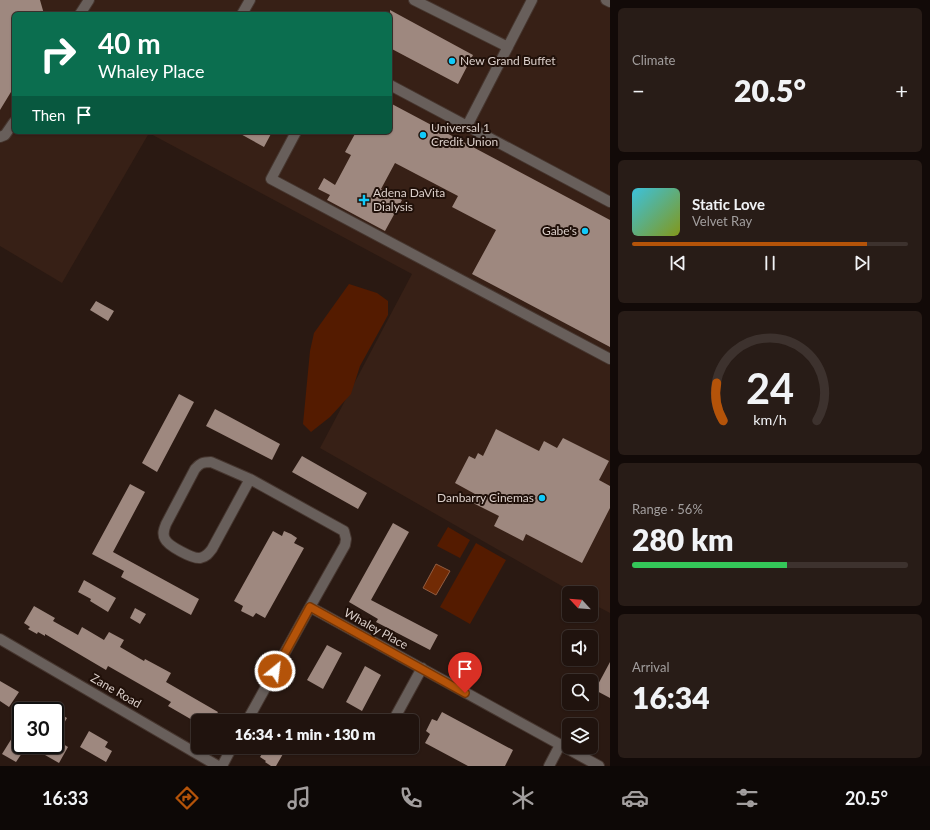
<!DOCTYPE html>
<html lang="en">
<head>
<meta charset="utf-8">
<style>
	body { margin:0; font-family:Lato,sans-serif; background:#281c17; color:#f1f3f6; height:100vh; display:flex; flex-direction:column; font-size:15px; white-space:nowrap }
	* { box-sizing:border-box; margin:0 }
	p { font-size:13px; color:#a29e9e }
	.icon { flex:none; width:22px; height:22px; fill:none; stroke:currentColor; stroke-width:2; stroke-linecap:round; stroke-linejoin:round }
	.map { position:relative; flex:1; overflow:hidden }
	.details { display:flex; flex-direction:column; gap:8px; padding:8px; background:#120a08; width:320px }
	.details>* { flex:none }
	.guide { position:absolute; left:12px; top:12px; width:380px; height:122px; border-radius:6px; box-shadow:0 1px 3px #0004,0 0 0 1px #3d322e; background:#0b6e4f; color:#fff; overflow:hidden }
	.needle { width:26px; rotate:296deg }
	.fabs { position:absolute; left:562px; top:586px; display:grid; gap:8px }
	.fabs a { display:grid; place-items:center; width:36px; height:36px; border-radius:6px; background:#20130e; box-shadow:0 1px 3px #0004,0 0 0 1px #3d322e; font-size:20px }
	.speed { position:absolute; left:12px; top:702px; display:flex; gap:8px; font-size:20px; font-weight:700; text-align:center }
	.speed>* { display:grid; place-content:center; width:52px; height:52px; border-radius:50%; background:#20130e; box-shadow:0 1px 3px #0004,0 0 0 1px #3d322e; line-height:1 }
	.speed .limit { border:2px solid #111; border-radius:6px; background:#fff; color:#111 }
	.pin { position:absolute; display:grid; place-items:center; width:34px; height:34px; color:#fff; margin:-41px -17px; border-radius:50% 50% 50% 0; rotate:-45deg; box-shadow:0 0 4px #0007 }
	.pin .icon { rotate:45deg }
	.me { position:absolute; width:44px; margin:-22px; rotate:29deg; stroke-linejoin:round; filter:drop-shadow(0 0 3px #0008) }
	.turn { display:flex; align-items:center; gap:14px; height:84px; padding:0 20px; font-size:18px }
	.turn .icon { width:52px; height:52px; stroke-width:2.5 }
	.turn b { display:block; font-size:28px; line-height:34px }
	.then { display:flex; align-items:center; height:38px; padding:0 20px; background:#0003; gap:8px; font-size:15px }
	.big { font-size:30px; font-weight:800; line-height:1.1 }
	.details .tile { flex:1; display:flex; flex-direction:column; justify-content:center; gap:6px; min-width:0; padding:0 14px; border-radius:6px; background:#281c17 }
	.details .dial { align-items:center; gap:0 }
	.dial svg { height:104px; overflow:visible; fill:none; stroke:#3d322e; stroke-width:7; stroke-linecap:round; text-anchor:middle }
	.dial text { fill:#f1f3f6; stroke:none }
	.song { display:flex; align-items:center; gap:12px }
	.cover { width:48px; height:48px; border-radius:6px; background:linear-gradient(135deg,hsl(190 70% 55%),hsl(70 70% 35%)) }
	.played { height:4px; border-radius:2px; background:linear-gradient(90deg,#b45309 85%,#3d322e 85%) }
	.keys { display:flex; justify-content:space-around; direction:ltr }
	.heat { display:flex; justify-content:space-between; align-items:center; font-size:22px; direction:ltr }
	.charge { height:6px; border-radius:3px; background:linear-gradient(90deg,#34c759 56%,#3d322e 0) }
	.trip { position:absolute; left:191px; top:714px; width:228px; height:40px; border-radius:6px; background:#20130e; box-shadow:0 1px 3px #0004,0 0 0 1px #3d322e; font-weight:800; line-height:40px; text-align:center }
	.tabs { display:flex; height:64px; justify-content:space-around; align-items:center; background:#0d0806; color:#a29e9e }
	.tabs .icon { width:28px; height:28px }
	.tabs .on { color:#b45309 }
	.tabs b { font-size:18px; color:#f1f3f6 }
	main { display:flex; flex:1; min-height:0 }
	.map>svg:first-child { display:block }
</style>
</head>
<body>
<main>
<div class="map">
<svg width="610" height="766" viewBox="0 0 610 766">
	<rect width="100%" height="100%" fill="#2a1912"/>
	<!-- built -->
	<path fill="#372016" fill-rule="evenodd" d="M0 0H610V613L591 603V593H574L320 448 412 274 149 133 62 283 0 246ZM14 14H390V132H14Z"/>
	<!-- green -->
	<path fill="#541b00" d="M349 284 377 293 388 301V315L360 366 351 394 330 417 311 432 303 424 310 351 314 333Z
		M448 527 470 540 460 558 437 546Z
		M476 543 506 560 470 624 440 607Z"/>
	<!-- water -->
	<path fill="#722b05" stroke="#925c40" d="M436 564 450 571 436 595 423 588Z"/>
	<!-- building -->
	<path fill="#9e887f" d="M0 0H40L44 14H14V87L0 110Z
		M390 10 473 55 458 84 390 48Z
		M390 103 610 220V347L472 274 496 230 452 207 458 196 395 163 381 189 402 200 385 231 327 200 330 195 318 189 324 178 335 185 351 155 345 152 356 132H390Z
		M237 132H272L264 147Z
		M96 301 114 311 108 321 90 310Z
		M179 394 194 402 157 472 142 463Z
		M215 409 280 444 272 460 206 426Z
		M496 429 539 451 544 441 557 448 563 438 609 461 599 480 610 486V508L582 563 526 534 523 541 494 526 499 516 471 502 475 494 455 483 469 456 475 459 478 453 483 456Z
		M302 456 367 493 358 509 292 472Z
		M130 484 145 492 113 552 199 599 191 615 121 577 124 571 92 554Z
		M393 523 409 532 371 600 438 635 430 650 376 622 378 619 349 602Z
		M273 531 282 536 284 531 291 534 297 538 294 543 304 548 265 618 256 613 253 617 241 611 243 606 234 601Z
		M84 580 116 598 108 612 90 601 91 599 78 592Z
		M34 606 55 618 53 621 78 635 82 627 104 640 109 632 124 640 120 647 144 661 145 659 171 673 166 682 218 712 212 721H194L168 706 171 702 108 666 106 670 45 634V636L38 632 37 634 28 629 30 627 24 623Z
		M135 608 146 614 140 624 130 618Z
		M327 645 342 653 323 689 307 680Z
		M610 662V698L595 690Z
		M365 666 381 675 362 711 346 702Z
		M0 681 19 692 9 707 0 701Z
		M55 711 67 718 55 739Z
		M442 712 513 750 505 766H468L425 743 430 734 426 731 432 719 437 721Z
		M89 731 108 742 105 747 112 751 106 762 80 747Z
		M12 738 21 744V745L26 747 16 762 2 754Z
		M55 739 68 747 59 763 45 755 51 745H55Z
		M266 747H287L276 766H271L265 762 266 761 260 757Z"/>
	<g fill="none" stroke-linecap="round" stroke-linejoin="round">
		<defs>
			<path id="minor" d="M414 0 508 47
				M606 0 610 2
				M80 14 89 0
				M242 14 250 0
				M390 85 610 202
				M467 126 532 0
				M296 132 271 179 610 359
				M0 137 5 135 14 122
				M250 479 212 549C209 553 206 557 200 558 193 559 168 546 165 539 162 534 164 529 166 524L195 469C200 463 203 462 211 462L250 479 344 531 346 539 345 545 310 607 599 766
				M0 639 218 766
				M247 721 310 607
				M393 721 422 668
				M222 766 232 747
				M549 766 560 745"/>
		</defs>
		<!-- minor casing -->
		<use href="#minor" stroke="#46362f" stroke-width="12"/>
		<!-- minor -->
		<use href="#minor" stroke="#685f5b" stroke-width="10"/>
	</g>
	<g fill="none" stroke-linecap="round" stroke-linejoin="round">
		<defs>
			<path id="route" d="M275 671 310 607 465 693"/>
		</defs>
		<!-- route casing -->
		<use href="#route" stroke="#753606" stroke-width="10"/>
		<!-- route -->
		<use href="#route" stroke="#b45309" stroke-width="7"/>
	</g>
	<!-- markers -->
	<g fill="#11cafa" stroke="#201009" stroke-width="1.5">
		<circle cx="452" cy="61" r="4"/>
		<circle cx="423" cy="135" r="4"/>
		<path d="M362 194h4v4h4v4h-4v4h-4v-4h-4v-4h4z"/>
		<circle cx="585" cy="231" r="4"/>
		<circle cx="542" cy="498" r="4"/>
	</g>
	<g text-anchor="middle" stroke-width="4" stroke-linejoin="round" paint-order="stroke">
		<!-- poi labels -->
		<g font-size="12" fill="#dbcfca" stroke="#201009" text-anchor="start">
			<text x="460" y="65">New Grand Buffet</text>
			<text x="431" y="132">Universal 1<tspan x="431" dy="14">Credit Union</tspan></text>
			<text x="373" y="197">Adena DaVita<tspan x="373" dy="14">Dialysis</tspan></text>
			<text x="577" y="235" text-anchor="end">Gabe's</text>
			<text x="534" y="502" text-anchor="end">Danbarry Cinemas</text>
		</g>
		<!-- street labels -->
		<g font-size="12" fill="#dbcfca" stroke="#201009">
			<text transform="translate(376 629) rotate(29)" y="4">Whaley Place</text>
			<text transform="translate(116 691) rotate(30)" y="4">Zane Road</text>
		</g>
	</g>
</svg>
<div class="fabs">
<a><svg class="needle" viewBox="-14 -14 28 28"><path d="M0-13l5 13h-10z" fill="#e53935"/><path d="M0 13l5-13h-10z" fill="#a29e9e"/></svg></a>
<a><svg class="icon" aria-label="sound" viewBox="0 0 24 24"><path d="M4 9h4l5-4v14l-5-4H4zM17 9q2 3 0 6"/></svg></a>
<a><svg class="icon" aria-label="search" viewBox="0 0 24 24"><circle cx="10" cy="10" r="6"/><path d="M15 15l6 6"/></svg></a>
<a><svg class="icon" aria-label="layers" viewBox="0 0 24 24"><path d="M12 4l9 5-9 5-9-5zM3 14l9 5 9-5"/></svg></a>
</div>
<div class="speed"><div class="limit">30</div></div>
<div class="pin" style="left:465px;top:693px;background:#d93025"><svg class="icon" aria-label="arrive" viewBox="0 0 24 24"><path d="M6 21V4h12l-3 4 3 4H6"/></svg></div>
<svg class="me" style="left:275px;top:671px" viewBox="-20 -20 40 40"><circle r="17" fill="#b45309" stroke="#fff" stroke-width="3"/><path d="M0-11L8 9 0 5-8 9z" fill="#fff"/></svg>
<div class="trip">16:34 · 1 min · 130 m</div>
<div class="guide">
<div class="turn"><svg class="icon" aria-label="right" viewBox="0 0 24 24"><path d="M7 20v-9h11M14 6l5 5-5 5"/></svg><div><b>40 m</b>Whaley Place</div></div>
<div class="then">Then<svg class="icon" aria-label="arrive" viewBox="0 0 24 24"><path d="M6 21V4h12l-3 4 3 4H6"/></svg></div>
</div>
</div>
<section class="details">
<div class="tile"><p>Climate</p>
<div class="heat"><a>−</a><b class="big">20.5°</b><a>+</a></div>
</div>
<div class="tile">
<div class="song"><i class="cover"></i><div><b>Static Love</b><p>Velvet Ray</p></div></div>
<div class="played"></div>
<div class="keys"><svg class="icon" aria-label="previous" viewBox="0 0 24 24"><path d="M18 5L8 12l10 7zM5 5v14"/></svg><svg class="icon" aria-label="pause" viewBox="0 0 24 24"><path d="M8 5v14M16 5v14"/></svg><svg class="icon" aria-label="next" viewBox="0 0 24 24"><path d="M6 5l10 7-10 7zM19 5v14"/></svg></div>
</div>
<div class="tile dial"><svg viewBox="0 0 100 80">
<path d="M14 69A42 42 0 1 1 86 69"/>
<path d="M14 69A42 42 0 0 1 9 40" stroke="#b45309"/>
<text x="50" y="56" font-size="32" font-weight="700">24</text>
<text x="50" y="72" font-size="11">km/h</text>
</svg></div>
<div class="tile"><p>Range · 56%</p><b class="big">280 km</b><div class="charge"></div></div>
<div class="tile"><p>Arrival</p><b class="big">16:34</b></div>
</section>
</main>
<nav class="tabs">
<b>16:33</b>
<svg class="icon on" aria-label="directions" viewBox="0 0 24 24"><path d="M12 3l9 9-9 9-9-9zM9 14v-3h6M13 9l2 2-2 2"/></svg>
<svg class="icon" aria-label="music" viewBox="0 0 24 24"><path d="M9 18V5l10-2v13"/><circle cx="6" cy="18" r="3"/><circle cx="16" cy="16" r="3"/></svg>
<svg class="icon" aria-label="phone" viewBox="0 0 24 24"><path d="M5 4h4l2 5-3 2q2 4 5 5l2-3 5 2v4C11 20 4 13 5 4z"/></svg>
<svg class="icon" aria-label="climate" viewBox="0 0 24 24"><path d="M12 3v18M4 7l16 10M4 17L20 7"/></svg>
<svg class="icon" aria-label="car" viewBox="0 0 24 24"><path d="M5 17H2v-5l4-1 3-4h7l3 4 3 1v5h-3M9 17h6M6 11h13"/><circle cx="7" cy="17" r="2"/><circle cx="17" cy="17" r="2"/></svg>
<svg class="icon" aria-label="filters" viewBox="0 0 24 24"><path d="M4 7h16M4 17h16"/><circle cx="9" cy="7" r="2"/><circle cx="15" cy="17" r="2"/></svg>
<b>20.5°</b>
</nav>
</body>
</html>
